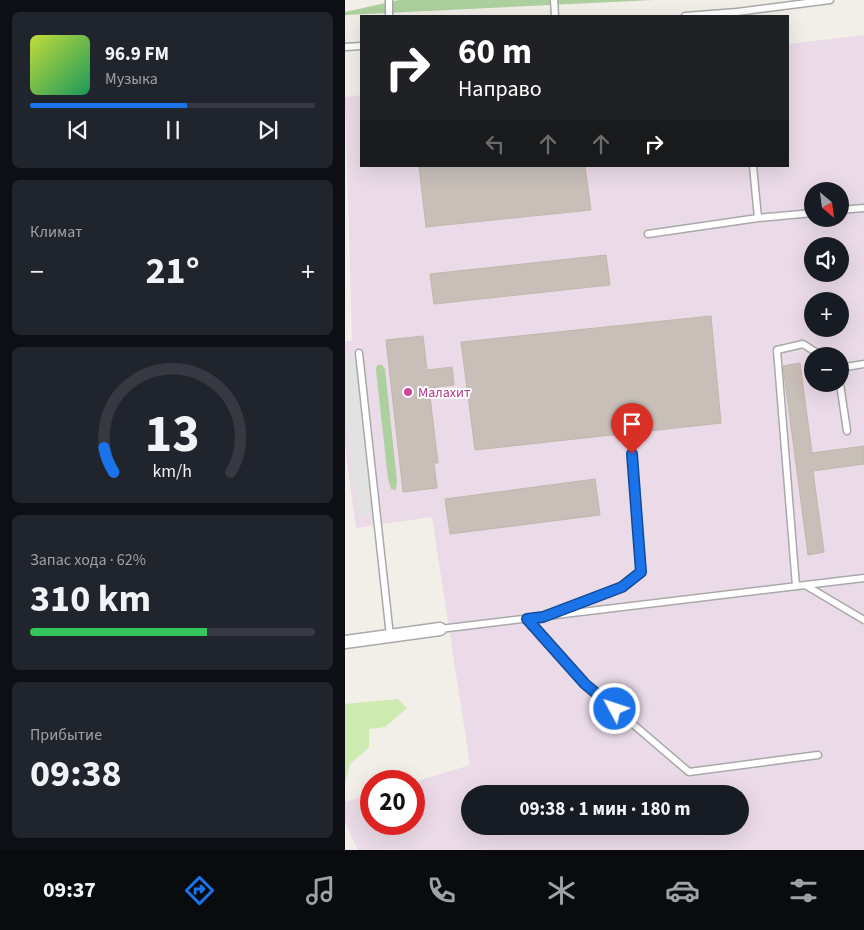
<!DOCTYPE html>
<html lang="ru">
<head>
<meta charset="utf-8">
<style>
	body { margin:0; font-family:"Source Sans 3",sans-serif; background:#20242c; color:#f1f3f6; height:100vh; display:flex; flex-direction:column; font-size:19px; white-space:nowrap }
	* { box-sizing:border-box; margin:0 }
	p { font-size:16px; color:#9ea1a6 }
	.icon { flex:none; width:28px; height:28px; fill:none; stroke:currentColor; stroke-width:2; stroke-linecap:round; stroke-linejoin:round }
	.map { position:relative; flex:1; overflow:hidden }
	.side { display:flex; flex-direction:column; gap:12px; padding:12px; background:#0d0f14; width:345px }
	.side>* { flex:none }
	.banner { position:absolute; left:15px; top:15px; width:429px; height:152px; border-radius:0px; box-shadow:0 5px 20px #0002; background:#202124; color:#fff; overflow:hidden }
	.needle { width:32px; rotate:151deg }
	.tools { position:absolute; left:459px; top:182px; display:grid; gap:10px }
	.tools a { display:grid; place-items:center; width:45px; height:45px; border-radius:50%; background:#171b24; box-shadow:0 5px 20px #0002; font-size:25px }
	.speed { position:absolute; left:15px; top:770px; display:flex; gap:10px; font-size:25px; font-weight:700; text-align:center }
	.speed>* { display:grid; place-content:center; width:65px; height:65px; border-radius:50%; background:#171b24; box-shadow:0 5px 20px #0002; line-height:1 }
	.speed .limit { border:8px solid #d22; background:#fff; color:#111 }
	.pin { position:absolute; display:grid; place-items:center; width:42px; height:42px; color:#fff; margin:-51px -21px; border-radius:50% 50% 50% 0; rotate:-45deg; box-shadow:0 0 5px #0007 }
	.pin .icon { rotate:45deg }
	.me { position:absolute; width:55px; margin:-28px; rotate:310deg; stroke-linejoin:round; filter:drop-shadow(0 0 4px #0008) }
	.turn { display:flex; align-items:center; gap:18px; height:105px; padding:0 15px; font-size:22px }
	.turn .icon { width:65px; height:65px; stroke-width:2.5 }
	.turn b { display:block; font-size:35px; line-height:42px }
	.lanes { display:flex; align-items:center; height:48px; padding:0 15px; background:#0003; justify-content:center; gap:25px; direction:ltr }
	.lanes .off { opacity:.35 }
	.big { font-size:38px; font-weight:700; line-height:1.1 }
	.side .tile { flex:1; display:flex; flex-direction:column; justify-content:center; gap:8px; min-width:0; padding:0 18px; border-radius:8px; background:#20242c }
	.side .dial { align-items:center; gap:0 }
	.dial svg { height:130px; overflow:visible; fill:none; stroke:#363941; stroke-width:7; stroke-linecap:round; text-anchor:middle }
	.dial text { fill:#f1f3f6; stroke:none }
	.song { display:flex; align-items:center; gap:15px }
	.cover { width:60px; height:60px; border-radius:8px; background:linear-gradient(135deg,hsl(70 70% 55%),hsl(150 70% 35%)) }
	.played { height:5px; border-radius:2px; background:linear-gradient(90deg,#1a73e8 55%,#363941 55%) }
	.keys { display:flex; justify-content:space-around; direction:ltr }
	.heat { display:flex; justify-content:space-between; align-items:center; font-size:28px; direction:ltr }
	.charge { height:8px; border-radius:4px; background:linear-gradient(90deg,#34c759 62%,#363941 0) }
	.trip { position:absolute; left:116px; top:785px; width:288px; height:50px; border-radius:25px; background:#171b24; box-shadow:0 5px 20px #0002; font-weight:700; line-height:50px; text-align:center }
	.menu { display:flex; height:80px; justify-content:space-around; align-items:center; background:#090b0e; color:#9ea1a6 }
	.menu .icon { width:35px; height:35px }
	.menu .active { color:#1a73e8 }
	.menu b { font-size:22px; color:#f1f3f6 }
	main { display:flex; flex:1; min-height:0 }
	.map>svg:first-child { display:block }
</style>
</head>
<body>
<main>
<section class="side">
<div class="tile">
<div class="song"><i class="cover"></i><div><b>96.9 FM</b><p>Музыка</p></div></div>
<div class="played"></div>
<div class="keys"><svg class="icon" aria-label="previous" viewBox="0 0 24 24"><path d="M18 5L8 12l10 7zM5 5v14"/></svg><svg class="icon" aria-label="pause" viewBox="0 0 24 24"><path d="M8 5v14M16 5v14"/></svg><svg class="icon" aria-label="next" viewBox="0 0 24 24"><path d="M6 5l10 7-10 7zM19 5v14"/></svg></div>
</div>
<div class="tile"><p>Климат</p>
<div class="heat"><a>−</a><b class="big">21°</b><a>+</a></div>
</div>
<div class="tile dial"><svg viewBox="0 0 100 80">
<path d="M14 69A42 42 0 1 1 86 69"/>
<path d="M14 69A42 42 0 0 1 8 54" stroke="#1a73e8"/>
<text x="50" y="56" font-size="32" font-weight="700">13</text>
<text x="50" y="72" font-size="11">km/h</text>
</svg></div>
<div class="tile"><p>Запас хода · 62%</p><b class="big">310 km</b><div class="charge"></div></div>
<div class="tile"><p>Прибытие</p><b class="big">09:38</b></div>
</section>
<div class="map">
<svg width="519" height="850" viewBox="0 0 519 850">
	<rect width="100%" height="100%" fill="#f2efe9"/>
	<!-- industrial -->
	<path fill="#ebdbe8" fill-rule="evenodd" d="M519 35V850H13L0 823V802L26 794V824H69V782L125 765 87 517 11 528 0 447V341H7L0 97 16 95V166H442L443 44ZM468 191H495V219H468ZM468 246H495V274H468ZM468 301H495V329H468ZM468 356H495V384H468ZM125 794H395V826H125Z"/>
	<!-- grass -->
	<path fill="#cdebb0" d="M53 699 62 708 40 727 24 729V747L5 764 0 783V704Z"/>
	<!-- forest -->
	<path fill="#add19e" d="M54 0H309L0 15V12Z
		M32 365H37L40 369 52 481 51 490 46 489 43 479 31 370Z"/>
	<!-- parking -->
	<path fill="#e2e2e2" d="M14 353 33 515 13 517 0 412V355Z"/>
	<!-- building -->
	<path fill="#c7bfb8" stroke="#c4b6ab" d="M74 166H240L246 210 81 227Z
		M261 255 265 285 89 304 85 274Z
		M366 316 376 423 130 450 116 342Z
		M78 336 82 370 107 367 109 385 84 388 93 463H89L92 488 58 492 41 340Z
		M455 363 467 453 519 446V464L468 471 479 552 463 555 438 366Z
		M250 479 255 515 105 534 100 499Z"/>
	<g fill="none" stroke-linecap="round" stroke-linejoin="round">
		<defs>
			<path id="lane" d="M209 0 210 16
				M44 16V0
				M340 16 392 12 485 0
				M0 47 16 46
				M408 166 413 218
				M495 210 519 208
				M303 234 413 218 468 213
				M14 353 45 636
				M495 368 519 364
				M495 384 502 431
				M460 585 519 620
				M451 586 432 350 458 344 477 356
				M209 613 277 587 296 572 287 454
				M182 619 241 684 344 772 473 755
				M95 629 519 578"/>
			<path id="street" d="M0 642 95 629"/>
		</defs>
		<!-- lane casing -->
		<use href="#lane" stroke="#a9a9a9" stroke-width="9"/>
		<!-- street casing -->
		<use href="#street" stroke="#a9a9a9" stroke-width="15"/>
		<!-- lane -->
		<use href="#lane" stroke="#fff" stroke-width="6"/>
		<!-- street -->
		<use href="#street" stroke="#fff" stroke-width="12"/>
	</g>
	<g fill="none" stroke-linecap="round" stroke-linejoin="round">
		<defs>
			<path id="route" d="M270 709 240 684 182 619 198 617 277 587 296 572 287 454"/>
		</defs>
		<!-- route casing -->
		<use href="#route" stroke="#114b97" stroke-width="12"/>
		<!-- route -->
		<use href="#route" stroke="#1a73e8" stroke-width="9"/>
	</g>
	<!-- markers -->
	<circle fill="#d1479c" stroke="#fff" stroke-width="2" cx="63" cy="392" r="5"/>
	<g text-anchor="middle" stroke-width="4" stroke-linejoin="round" paint-order="stroke">
		<!-- hotel labels -->
		<g font-size="14" fill="#b23c85" stroke="#fff" text-anchor="start">
			<text x="73" y="397">Малахит</text>
		</g>
	</g>
</svg>
<div class="tools">
<a><svg class="needle" viewBox="-14 -14 28 28"><path d="M0-13l5 13h-10z" fill="#e53935"/><path d="M0 13l5-13h-10z" fill="#9ea1a6"/></svg></a>
<a><svg class="icon" aria-label="sound" viewBox="0 0 24 24"><path d="M4 9h4l5-4v14l-5-4H4zM17 9q2 3 0 6"/></svg></a>
<a>+</a>
<a>−</a>
</div>
<div class="speed"><div class="limit">20</div></div>
<div class="pin" style="left:287px;top:454px;background:#d93025"><svg class="icon" aria-label="arrive" viewBox="0 0 24 24"><path d="M6 21V4h12l-3 4 3 4H6"/></svg></div>
<svg class="me" style="left:270px;top:709px" viewBox="-20 -20 40 40"><circle r="17" fill="#1a73e8" stroke="#fff" stroke-width="3"/><path d="M0-11L8 9 0 5-8 9z" fill="#fff"/></svg>
<div class="trip">09:38 · 1 мин · 180 m</div>
<div class="banner">
<div class="turn"><svg class="icon" aria-label="right" viewBox="0 0 24 24"><path d="M7 20v-9h11M14 6l5 5-5 5"/></svg><div><b>60 m</b>Направо</div></div>
<div class="lanes"><svg class="icon off" aria-label="left" viewBox="0 0 24 24"><path d="M17 20v-9H6M10 6l-5 5 5 5"/></svg><svg class="icon off" aria-label="ahead" viewBox="0 0 24 24"><path d="M12 20V5M6 11l6-6 6 6"/></svg><svg class="icon off" aria-label="ahead" viewBox="0 0 24 24"><path d="M12 20V5M6 11l6-6 6 6"/></svg><svg class="icon" aria-label="right" viewBox="0 0 24 24"><path d="M7 20v-9h11M14 6l5 5-5 5"/></svg></div>
</div>
</div>
</main>
<nav class="menu">
<b>09:37</b>
<svg class="icon active" aria-label="directions" viewBox="0 0 24 24"><path d="M12 3l9 9-9 9-9-9zM9 14v-3h6M13 9l2 2-2 2"/></svg>
<svg class="icon" aria-label="music" viewBox="0 0 24 24"><path d="M9 18V5l10-2v13"/><circle cx="6" cy="18" r="3"/><circle cx="16" cy="16" r="3"/></svg>
<svg class="icon" aria-label="phone" viewBox="0 0 24 24"><path d="M5 4h4l2 5-3 2q2 4 5 5l2-3 5 2v4C11 20 4 13 5 4z"/></svg>
<svg class="icon" aria-label="climate" viewBox="0 0 24 24"><path d="M12 3v18M4 7l16 10M4 17L20 7"/></svg>
<svg class="icon" aria-label="car" viewBox="0 0 24 24"><path d="M5 17H2v-5l4-1 3-4h7l3 4 3 1v5h-3M9 17h6M6 11h13"/><circle cx="7" cy="17" r="2"/><circle cx="17" cy="17" r="2"/></svg>
<svg class="icon" aria-label="filters" viewBox="0 0 24 24"><path d="M4 7h16M4 17h16"/><circle cx="9" cy="7" r="2"/><circle cx="15" cy="17" r="2"/></svg>
</nav>
</body>
</html>
